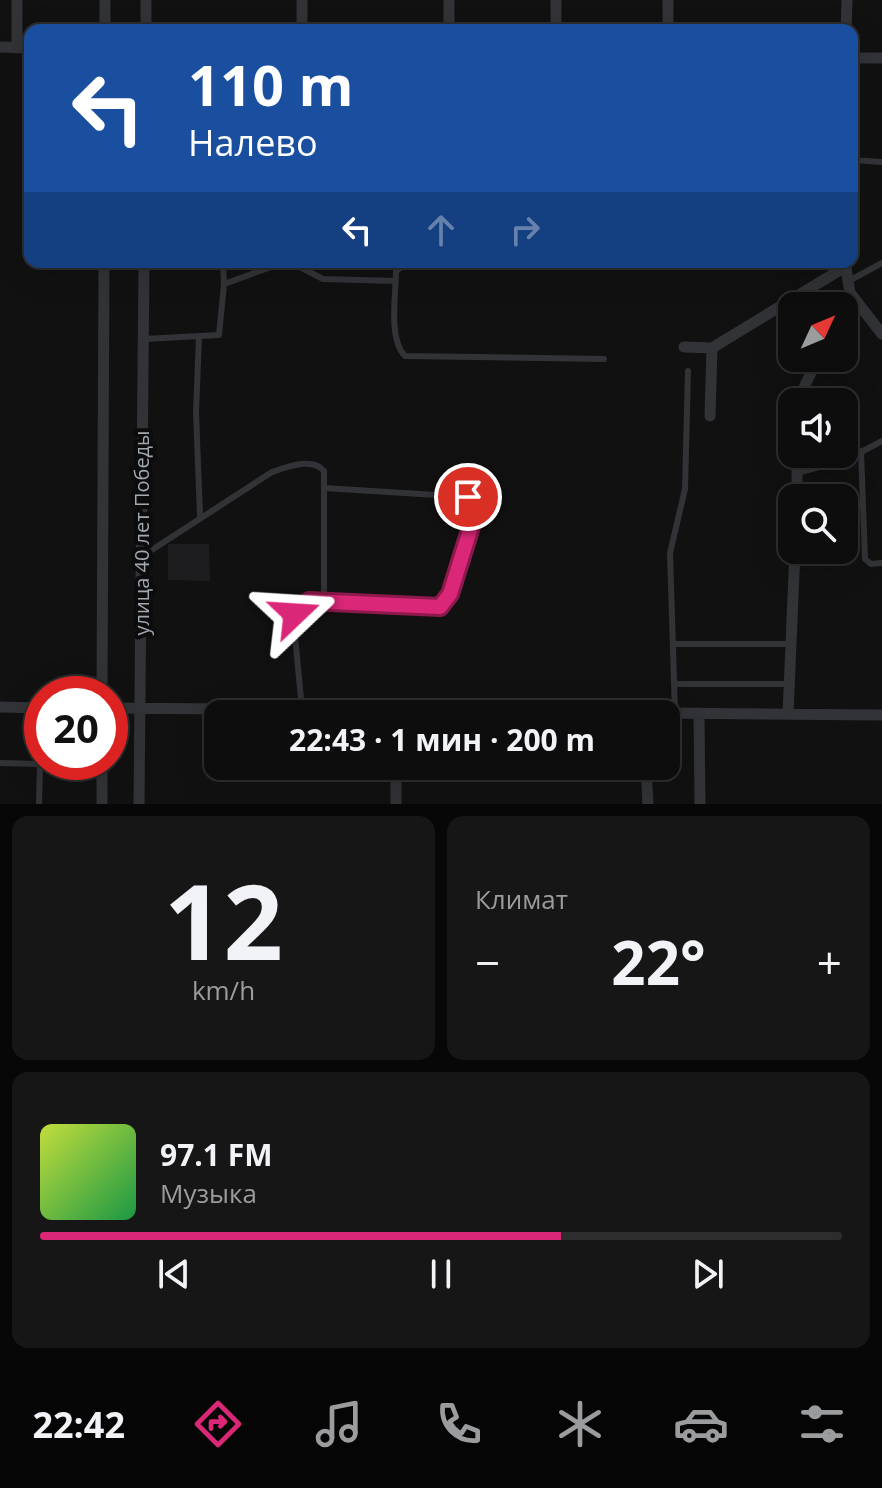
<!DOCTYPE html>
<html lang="ru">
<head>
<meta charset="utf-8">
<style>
	body { margin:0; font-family:"Open Sans",sans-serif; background:#161617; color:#f1f3f6; height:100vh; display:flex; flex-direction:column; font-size:30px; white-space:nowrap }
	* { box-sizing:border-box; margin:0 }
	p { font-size:26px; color:#9a9c9e }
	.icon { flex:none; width:44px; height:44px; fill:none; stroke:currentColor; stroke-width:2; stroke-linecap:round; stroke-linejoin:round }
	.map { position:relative; height:804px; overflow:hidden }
	.details { display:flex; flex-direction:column; gap:12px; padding:12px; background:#070708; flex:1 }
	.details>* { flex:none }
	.banner { position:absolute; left:24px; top:24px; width:834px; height:244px; border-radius:16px; box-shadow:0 8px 32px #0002,0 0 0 2px #2d2d2e; background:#1a4fa0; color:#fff; overflow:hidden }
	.needle { width:52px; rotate:46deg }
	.fabs { position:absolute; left:778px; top:292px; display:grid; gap:16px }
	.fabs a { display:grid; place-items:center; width:80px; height:80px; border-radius:16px; background:#0d0d0e; box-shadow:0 8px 32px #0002,0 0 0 2px #2d2d2e; font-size:40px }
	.speed { position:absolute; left:24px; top:676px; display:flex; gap:16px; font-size:40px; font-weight:700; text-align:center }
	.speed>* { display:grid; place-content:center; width:104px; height:104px; border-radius:50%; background:#0d0d0e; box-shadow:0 8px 32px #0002,0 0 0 2px #2d2d2e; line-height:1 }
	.speed .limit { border:12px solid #d22; background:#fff; color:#111 }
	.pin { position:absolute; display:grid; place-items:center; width:68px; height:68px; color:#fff; margin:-34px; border:4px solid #fff; border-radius:50%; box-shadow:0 2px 8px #0007 }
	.me { position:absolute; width:88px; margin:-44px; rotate:70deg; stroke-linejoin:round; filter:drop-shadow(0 0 6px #0008) }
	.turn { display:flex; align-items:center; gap:28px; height:168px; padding:0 32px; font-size:36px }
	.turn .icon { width:104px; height:104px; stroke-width:2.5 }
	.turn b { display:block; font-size:56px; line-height:68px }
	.lanes { display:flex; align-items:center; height:76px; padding:0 32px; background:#0003; justify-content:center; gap:40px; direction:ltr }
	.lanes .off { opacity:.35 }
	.big { font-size:60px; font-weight:700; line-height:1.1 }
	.details .widget { flex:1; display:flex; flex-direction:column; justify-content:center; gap:12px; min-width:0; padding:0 28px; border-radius:16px; background:#161617 }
	.details .dial { align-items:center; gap:0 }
	.dial b { font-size:104px; line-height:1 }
	.song { display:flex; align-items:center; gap:24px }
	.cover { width:96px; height:96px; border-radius:12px; background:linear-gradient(135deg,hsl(70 70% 55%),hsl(140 70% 35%)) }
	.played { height:8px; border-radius:4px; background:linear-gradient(90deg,#db2777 65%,#2d2d2e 65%) }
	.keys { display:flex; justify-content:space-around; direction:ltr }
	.heat { display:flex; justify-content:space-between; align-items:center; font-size:44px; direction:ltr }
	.details .tiles { flex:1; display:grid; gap:12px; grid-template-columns:1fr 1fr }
	.widget:last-child { grid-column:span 2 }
	.trip { position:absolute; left:204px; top:700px; width:476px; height:80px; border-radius:16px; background:#0d0d0e; box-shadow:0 8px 32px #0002,0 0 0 2px #2d2d2e; font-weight:700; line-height:80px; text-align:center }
	.dock { display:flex; height:128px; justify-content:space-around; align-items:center; background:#050506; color:#9a9c9e }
	.dock .icon { width:56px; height:56px }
	.dock .active { color:#db2777 }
	.dock b { font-size:36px; color:#f1f3f6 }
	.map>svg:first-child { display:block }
</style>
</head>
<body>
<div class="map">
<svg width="882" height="804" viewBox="0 0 882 804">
	<rect width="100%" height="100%" fill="#111112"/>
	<!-- built -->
	<path fill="#1d1d1f" d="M168 544H209L210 581 168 580Z"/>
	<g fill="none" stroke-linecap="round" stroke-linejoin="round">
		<!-- lane -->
		<path stroke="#323337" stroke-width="6" d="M852 160 882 162
			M223 262 224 284
			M290 262 323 279 396 281
			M408 262 396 271C396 295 388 339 405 356L604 359
			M847 282 882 263
			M199 337 196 412 200 516
			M144 339 219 335 224 284 285 262
			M861 451 865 559 871 564 882 563
			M797 473 848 459 882 441
			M141 557 272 472C287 467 312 457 324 471V601
			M673 644H793
			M674 684H790
			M302 709 294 626C296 607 305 601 324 601L440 607 450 594 476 511 468 497 324 488
			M675 713 670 553 685 489 688 371
			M0 763 40 764 39 804"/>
		<!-- street -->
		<path stroke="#323337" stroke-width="11" d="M17 0V48
			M105 30V0
			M146 30V0
			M302 30V0
			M449 30V0
			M556 30V0
			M668 30V0
			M846 30 847 0
			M0 47 30 48
			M852 58H882
			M845 262 850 293 882 334
			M684 347 712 348 845 267
			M797 402 818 358
			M710 416 712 348
			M797 498V454
			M102 694 104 262
			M0 707 42 708
			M110 708 882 715
			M699 713 700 804
			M788 714 795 550
			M396 766V804
			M646 766 648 804
			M102 804V762
			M139 804 144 262"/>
	</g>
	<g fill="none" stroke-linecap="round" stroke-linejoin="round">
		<defs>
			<path id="route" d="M295 614 309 601 440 607 450 594 476 511 468 497"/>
		</defs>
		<!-- route casing -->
		<use href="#route" stroke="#8e194d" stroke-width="20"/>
		<!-- route -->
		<use href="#route" stroke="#db2777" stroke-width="14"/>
	</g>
	<g text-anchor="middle" stroke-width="8" stroke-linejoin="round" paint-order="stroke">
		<!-- street labels -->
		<g font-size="20" fill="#a2a9b3" stroke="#0c0c0d">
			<text transform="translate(142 533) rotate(-90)" y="7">улица 40 лет Победы</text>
		</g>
	</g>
</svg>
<div class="fabs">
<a><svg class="needle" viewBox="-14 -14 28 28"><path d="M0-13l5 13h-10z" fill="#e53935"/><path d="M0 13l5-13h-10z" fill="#9a9c9e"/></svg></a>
<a><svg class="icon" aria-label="sound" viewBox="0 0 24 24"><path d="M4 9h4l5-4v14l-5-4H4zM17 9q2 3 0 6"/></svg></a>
<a><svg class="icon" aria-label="search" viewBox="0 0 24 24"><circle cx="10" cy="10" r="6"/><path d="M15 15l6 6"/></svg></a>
</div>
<div class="speed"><div class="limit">20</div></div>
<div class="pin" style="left:468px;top:497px;background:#d93025"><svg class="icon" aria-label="arrive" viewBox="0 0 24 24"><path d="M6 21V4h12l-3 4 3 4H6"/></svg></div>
<svg class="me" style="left:295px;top:614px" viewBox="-20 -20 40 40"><path d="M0-17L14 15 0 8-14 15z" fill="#db2777" stroke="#fff" stroke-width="4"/></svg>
<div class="trip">22:43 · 1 мин · 200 m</div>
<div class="banner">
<div class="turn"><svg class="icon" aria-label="left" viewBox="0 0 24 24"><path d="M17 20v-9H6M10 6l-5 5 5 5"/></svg><div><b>110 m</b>Налево</div></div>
<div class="lanes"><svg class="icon" aria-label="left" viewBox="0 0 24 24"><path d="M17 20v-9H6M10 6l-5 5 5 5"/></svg><svg class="icon off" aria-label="ahead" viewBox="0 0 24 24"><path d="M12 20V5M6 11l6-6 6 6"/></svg><svg class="icon off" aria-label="right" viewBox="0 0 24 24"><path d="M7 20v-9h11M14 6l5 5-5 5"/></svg></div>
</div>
</div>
<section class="details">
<div class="tiles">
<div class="widget dial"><b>12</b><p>km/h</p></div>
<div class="widget"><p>Климат</p>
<div class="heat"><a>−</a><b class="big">22°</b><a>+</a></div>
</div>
<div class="widget">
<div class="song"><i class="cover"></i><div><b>97.1 FM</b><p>Музыка</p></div></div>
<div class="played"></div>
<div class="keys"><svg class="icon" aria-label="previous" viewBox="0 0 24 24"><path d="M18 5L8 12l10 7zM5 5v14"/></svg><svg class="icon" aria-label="pause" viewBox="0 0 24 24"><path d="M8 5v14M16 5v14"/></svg><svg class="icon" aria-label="next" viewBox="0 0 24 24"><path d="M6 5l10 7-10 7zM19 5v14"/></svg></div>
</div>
</div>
</section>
<nav class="dock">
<b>22:42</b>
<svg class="icon active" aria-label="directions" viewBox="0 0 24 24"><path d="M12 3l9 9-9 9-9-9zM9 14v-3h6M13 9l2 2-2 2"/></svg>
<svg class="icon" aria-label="music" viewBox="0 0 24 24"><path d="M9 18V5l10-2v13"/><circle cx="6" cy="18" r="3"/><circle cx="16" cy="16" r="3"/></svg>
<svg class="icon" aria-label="phone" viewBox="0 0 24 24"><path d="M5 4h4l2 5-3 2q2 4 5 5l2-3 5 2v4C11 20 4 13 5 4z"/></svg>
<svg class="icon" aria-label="climate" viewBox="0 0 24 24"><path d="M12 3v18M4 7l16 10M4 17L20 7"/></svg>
<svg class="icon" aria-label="car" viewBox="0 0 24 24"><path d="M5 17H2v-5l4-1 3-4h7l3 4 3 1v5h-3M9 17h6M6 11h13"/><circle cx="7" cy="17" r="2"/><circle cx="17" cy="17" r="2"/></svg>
<svg class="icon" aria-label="filters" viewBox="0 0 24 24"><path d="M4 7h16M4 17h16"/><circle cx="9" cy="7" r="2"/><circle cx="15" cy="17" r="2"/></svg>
</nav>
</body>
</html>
